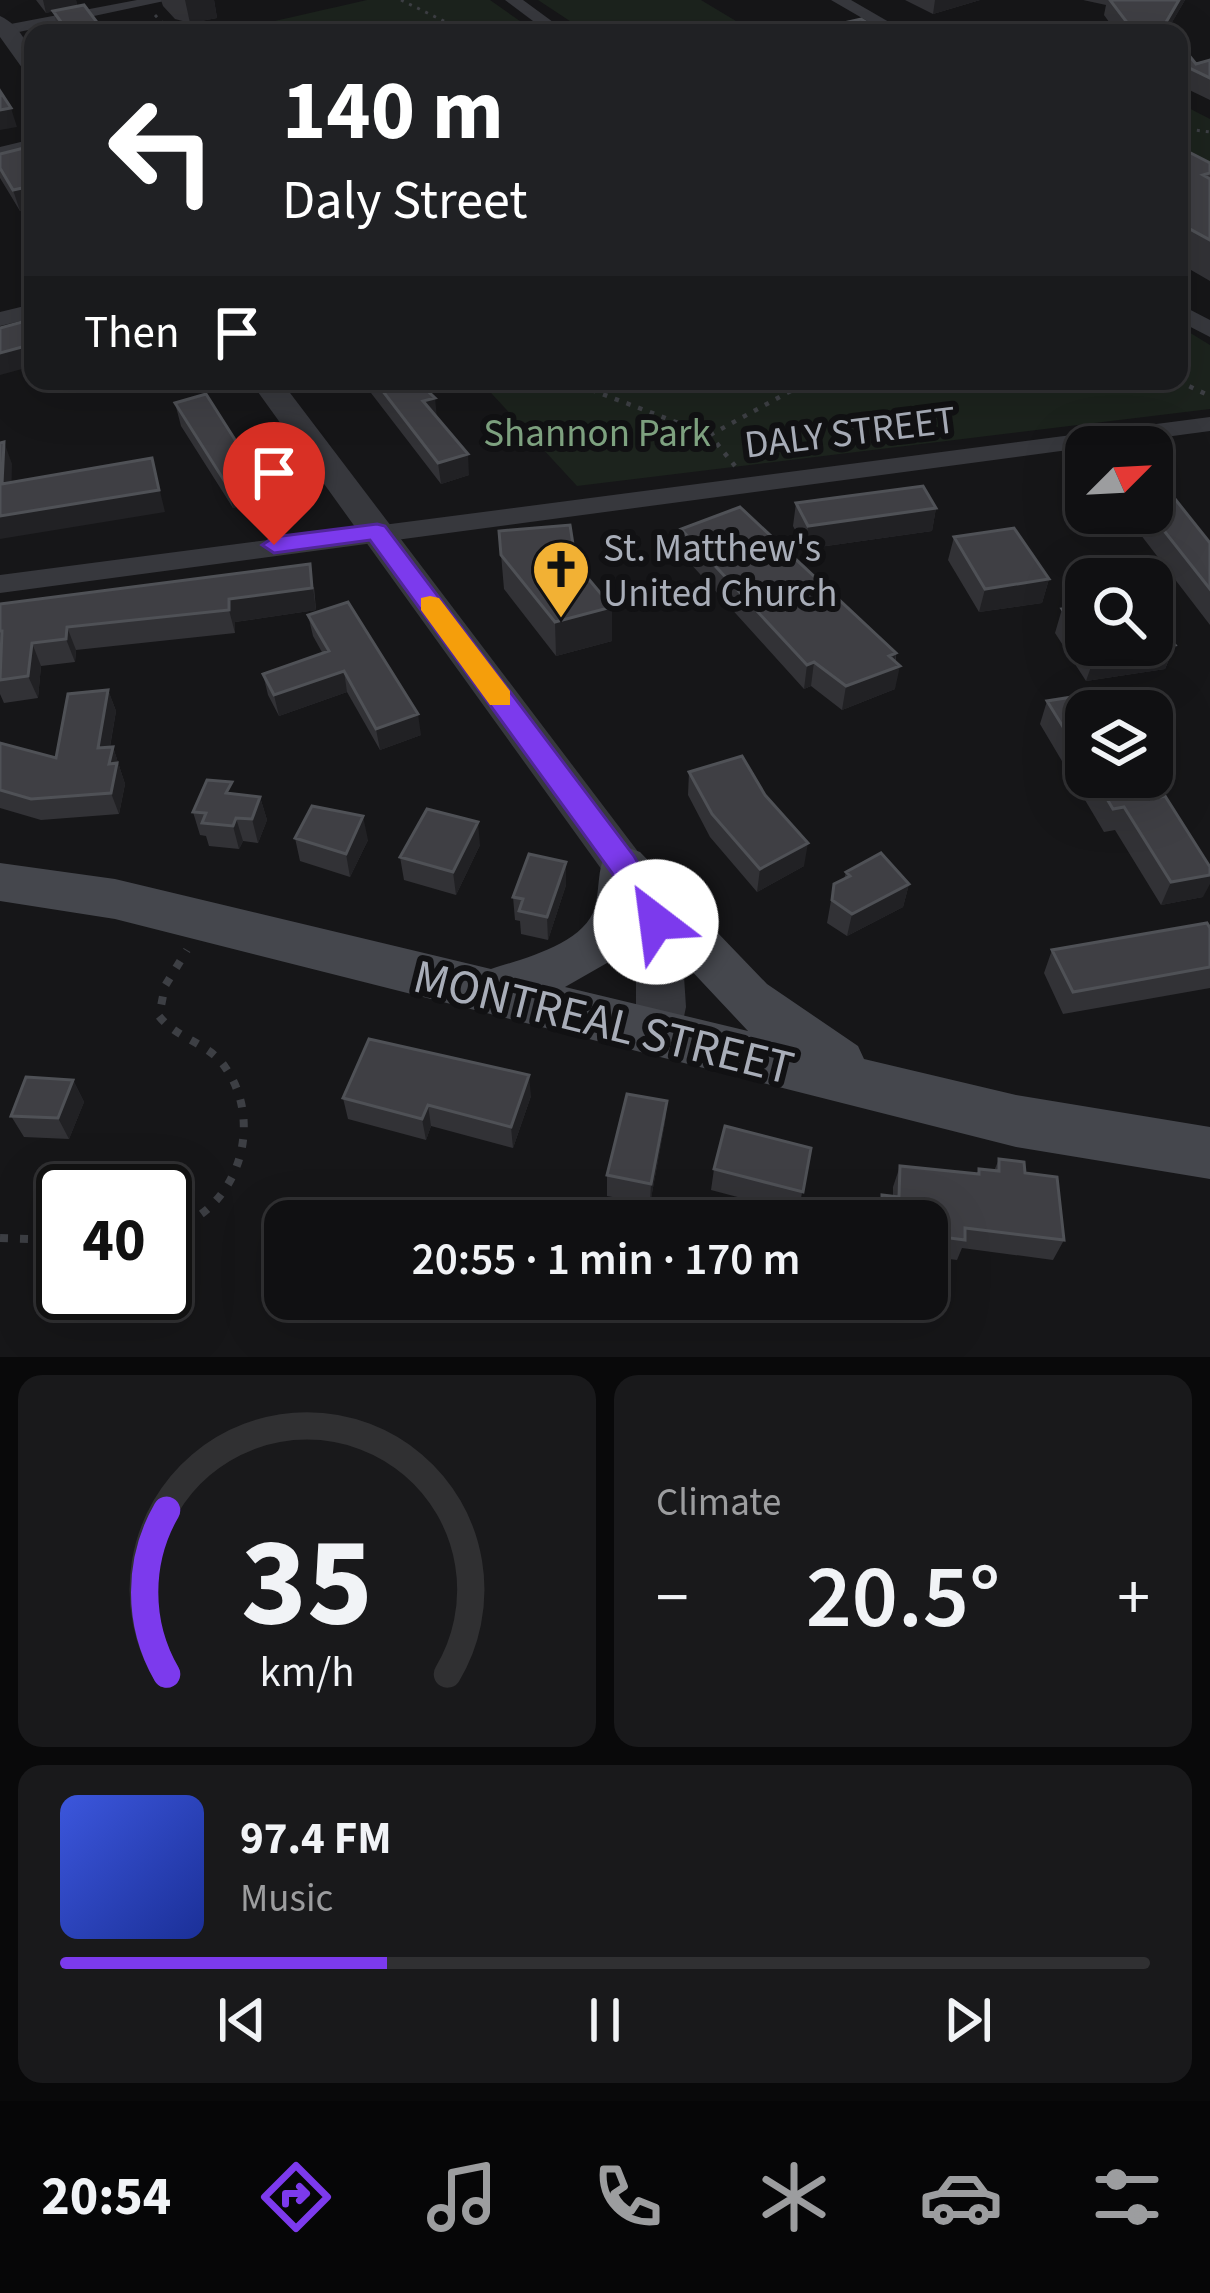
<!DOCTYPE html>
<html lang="en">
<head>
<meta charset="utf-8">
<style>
	body { margin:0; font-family:"Source Sans 3",sans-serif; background:#19191b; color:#f1f3f6; height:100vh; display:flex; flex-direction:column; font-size:45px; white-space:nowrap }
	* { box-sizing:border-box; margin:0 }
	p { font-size:39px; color:#9c9d9f }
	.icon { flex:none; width:66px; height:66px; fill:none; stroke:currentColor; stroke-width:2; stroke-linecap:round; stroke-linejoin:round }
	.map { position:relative; height:1357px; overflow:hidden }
	.sheet { display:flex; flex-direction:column; gap:18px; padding:18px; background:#09090a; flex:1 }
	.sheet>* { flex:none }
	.banner { position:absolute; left:24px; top:24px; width:1164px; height:366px; border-radius:24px; box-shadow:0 12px 48px #0002,0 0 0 3px #303032; background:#202124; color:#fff; overflow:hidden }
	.needle { width:78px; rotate:66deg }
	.tools { position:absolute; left:1065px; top:426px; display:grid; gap:24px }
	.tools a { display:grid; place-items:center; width:108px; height:108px; border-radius:24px; background:#101012; box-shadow:0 12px 48px #0002,0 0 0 3px #303032; font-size:60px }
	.speed { position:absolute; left:36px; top:1164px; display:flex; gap:24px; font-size:60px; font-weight:700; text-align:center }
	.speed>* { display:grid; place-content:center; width:156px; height:156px; border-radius:50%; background:#101012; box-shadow:0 12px 48px #0002,0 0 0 3px #303032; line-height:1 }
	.speed .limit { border:6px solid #111; border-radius:18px; background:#fff; color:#111 }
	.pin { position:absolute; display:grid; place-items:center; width:102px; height:102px; color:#fff; margin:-123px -51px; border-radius:50% 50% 50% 0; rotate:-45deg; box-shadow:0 0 12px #0007 }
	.pin .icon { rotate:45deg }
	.me { position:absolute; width:132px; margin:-66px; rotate:330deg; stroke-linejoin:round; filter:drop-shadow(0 0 9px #0008) }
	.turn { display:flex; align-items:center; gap:42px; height:252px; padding:0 60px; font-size:54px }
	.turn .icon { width:156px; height:156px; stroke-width:2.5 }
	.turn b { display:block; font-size:84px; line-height:102px }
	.then { display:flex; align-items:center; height:114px; padding:0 60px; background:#0003; gap:24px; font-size:45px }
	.big { font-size:90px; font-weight:600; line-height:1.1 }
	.sheet .widget { flex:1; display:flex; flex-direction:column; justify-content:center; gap:18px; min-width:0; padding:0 42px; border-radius:24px; background:#19191b }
	.sheet .dial { align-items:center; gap:0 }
	.dial svg { height:312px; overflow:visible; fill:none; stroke:#303032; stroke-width:7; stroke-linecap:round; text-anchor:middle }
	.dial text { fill:#f1f3f6; stroke:none }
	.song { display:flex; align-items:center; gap:36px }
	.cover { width:144px; height:144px; border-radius:18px; background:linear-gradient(135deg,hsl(230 70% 55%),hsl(230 70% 35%)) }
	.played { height:12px; border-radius:6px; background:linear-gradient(90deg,#7c3aed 30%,#303032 30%) }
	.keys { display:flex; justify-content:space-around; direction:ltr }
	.heat { display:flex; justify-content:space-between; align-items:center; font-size:66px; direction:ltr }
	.sheet .tiles { flex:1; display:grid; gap:18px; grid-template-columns:1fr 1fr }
	.widget:last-child { grid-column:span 2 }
	.trip { position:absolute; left:264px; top:1200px; width:684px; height:120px; border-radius:24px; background:#101012; box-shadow:0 12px 48px #0002,0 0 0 3px #303032; font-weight:600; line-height:120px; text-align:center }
	.tabs { display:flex; height:192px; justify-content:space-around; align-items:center; background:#060607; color:#9c9d9f }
	.tabs .icon { width:84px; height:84px }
	.tabs .current { color:#7c3aed }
	.tabs b { font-size:54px; color:#f1f3f6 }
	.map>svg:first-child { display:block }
</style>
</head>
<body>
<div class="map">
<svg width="1210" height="1357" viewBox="0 0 1210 1357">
	<rect width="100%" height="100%" fill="#161618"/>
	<!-- green -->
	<path fill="#1c231d" d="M367 0H490L537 33H222Z
		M538 0H701L756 33H588Z
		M1179 103 1210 119V221L1179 231Z
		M1179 326 1210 345V409L577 486 480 381H1179Z"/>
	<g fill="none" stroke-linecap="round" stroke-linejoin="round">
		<!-- path-far2 -->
		<path stroke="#3d3f44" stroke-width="3" stroke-dasharray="3 6" stroke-linecap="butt" d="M401 0 468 33
			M155 15 172 33
			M429 33 448 23
			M1179 128 1210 132"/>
		<!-- path-far1 -->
		<path stroke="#3d3f44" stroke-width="4.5" stroke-dasharray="4.5 8" stroke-linecap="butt" d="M568 381 710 435 735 466
			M897 381 899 387
			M1178 381 1210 396
			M710 435 809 381"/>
		<!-- path -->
		<path stroke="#3d3f44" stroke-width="8" stroke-dasharray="8 12" stroke-linecap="butt" d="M165 1230C235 1216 267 1126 225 1067 209 1043 177 1039 159 1016L165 986 187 950
			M0 1238 63 1240"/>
		<!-- minor -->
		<path fill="#37383d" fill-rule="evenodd" d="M137 0H169L0 36V26Z
			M505 0H523L568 33H549Z
			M831 0H851L908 33H888Z
			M33 139V151L0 159V147Z
			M33 304V318L0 326V312Z
			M1179 304 1210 320V337L1179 321Z
			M1210 417V431L0 593V575Z"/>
		<!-- tertiary -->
		<path fill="#37383d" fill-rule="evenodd" d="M0 16C22 26 33 51 33 74L25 72 0 37Z
			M250 381H281L639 853 682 946 686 1007 677 1050 660 1057 643 1050 636 1035V946L607 877Z"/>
		<!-- secondary -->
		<path fill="#45474d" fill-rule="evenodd" d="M623 846 640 852 767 984 858 1046 864 1059 1016 1095 1210 1127V1179L1016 1147 115 919 0 901V863L115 879 491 969C522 959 585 944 595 907 600 888 597 870 606 852ZM641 917 748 1031 565 987 614 959Z"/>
	</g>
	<!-- wall -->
	<path fill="#323236" d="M36 0H78H76L77 6 105 33H61L58 28 53 11 46 13Z
		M161 0H214L217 18 190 23 175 19 163 6Z
		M905 0H980L933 14Z
		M1083 0H1185L1168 29 1171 33H1117L1104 15 1106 5Z
		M1179 43 1196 64 1210 60V100L1179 85Z
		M1179 147 1210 163V281L1179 263Z
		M0 154 33 160V208L20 211 0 178Z
		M369 381H417L469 475 441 484 371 393Z
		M175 403 263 499 233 508 181 426Z
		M796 503 936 508 932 531 805 549 793 526Z
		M1124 513H1152L1210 543V625Z
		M681 529 896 653 895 689 842 710 811 686 804 689 680 552Z
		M499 531 576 564 612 607V641L556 656 504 589Z
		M954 537 1049 579 1042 603 979 612 948 560Z
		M314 587 316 610 235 622V633L76 650 75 662 41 666 38 698 4 703 0 694V604Z
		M1062 609 1175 645 1165 669 1086 681 1055 633Z
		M308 615 421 735 380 750 347 692 279 716 268 695 263 674 323 654 313 636Z
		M108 690 116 711 110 747H113L125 784 119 814 41 820 0 808V743L56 758Z
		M1047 701 1086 711V777H1137L1203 897 1161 905 1115 830 1104 832 1040 724Z
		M689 772 804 866 757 892 710 837 688 795Z
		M235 794 260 797 267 820 258 843 243 841 239 849 209 846 206 836 200 835 193 812Z
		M295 838 368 840 350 877 300 861Z
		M480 845 456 895 404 880 400 857Z
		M566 862V885L548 940 521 934 520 921 515 920 513 897Z
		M846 872 909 884 903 907 847 936 827 923 834 884 844 879Z
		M1210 928V988L1063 1014 1044 973 1052 950Z
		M73 1080 84 1102 69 1139 24 1137 11 1116Z
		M531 1096 513 1148 431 1126 426 1140 348 1119 343 1098Z
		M667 1101 665 1122 650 1204 607 1196V1175Z
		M811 1148 798 1213 711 1190 714 1169Z
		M999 1159 1025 1173 1064 1240 1053 1260 962 1248 957 1260 927 1256V1221H876L882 1195 893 1196V1187L900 1166 977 1174 979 1169 994 1171Z"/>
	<!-- shaded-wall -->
	<path fill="#212124" d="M43 0H78H76L78 7 46 13Z
		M185 0H214L217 18 190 23Z
		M935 0H980L933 14Z
		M1179 0H1185L1166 33 1165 24Z
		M11 108 17 127 0 130V110Z
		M27 187 33 208 20 211 13 190Z
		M33 344V366L0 375V353Z
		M435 398 437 418 423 401Z
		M4 442 12 464 11 506 2 484Z
		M468 454 469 475 441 484 438 463Z
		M152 458 165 512 0 539V516Z
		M258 476 263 499 233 508 227 485Z
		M936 508 932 531 805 549 808 526Z
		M310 564 316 610 235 622V633L229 610V599Z
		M1049 579 1042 603 979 612 985 589Z
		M612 607V641L556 656 555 622Z
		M67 627 76 650 75 662 66 639Z
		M32 643 41 666 38 698 28 676Z
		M1175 645 1165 669 1086 681 1094 658Z
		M896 653 893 669 900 666 895 689 842 710 846 686Z
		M814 662 811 686 804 689 807 665Z
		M344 671 347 692 279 716 274 695Z
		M108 690 116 711 106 769 98 748Z
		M418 714 421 735 380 750 376 729Z
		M113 747 125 784 119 814 111 793 109 764Z
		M260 797 267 820 258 843 252 819Z
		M363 816 368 840 350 877 346 854Z
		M236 818 243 841 239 849 233 826Z
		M478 822 480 845 456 895 453 872Z
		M808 843 804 866 757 892 760 869Z
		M566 862V885L548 940 547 917Z
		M1210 875V884L1203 897 1161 905 1171 882Z
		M909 884 903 907 847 936 852 914Z
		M529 1075 531 1096 513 1148 511 1127Z
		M73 1080 84 1102 69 1139 58 1118Z
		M667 1101 665 1122 650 1204 651 1184Z
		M428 1105 431 1126 426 1140 422 1119Z"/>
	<!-- building -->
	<path fill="#3f3f44" stroke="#4f5156" stroke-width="3" d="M1110 0H1179L1165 24 1171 33H1135Z
		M84 5 105 33H69L53 11Z
		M861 19 884 33H821L832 31 825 27Z
		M1179 43 1196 64 1210 60V78L1179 63Z
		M0 91 11 108 0 110Z
		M1179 147 1210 163V173L1203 175 1210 179V240L1179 223Z
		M24 148 33 160V196L27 187 13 190 0 168V154Z
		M33 319V344L0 353V328Z
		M375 381H417L435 398 423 401 468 454 438 463Z
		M206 394 258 476 227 485 175 403Z
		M4 442 2 484 152 458 159 490 0 516V443Z
		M1152 470 1210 543V589L1150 513H1152Z
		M923 486 936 508 808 526 796 503Z
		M740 507 896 653 889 656 900 666 846 686 814 662 807 665 681 529Z
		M570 525 576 564 612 607 555 622 501 555 499 531Z
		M1014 528 1049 579 985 589 954 537Z
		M310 564 312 588 229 599V610L67 627 66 639 32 643 28 676 0 680 2 631H0V604Z
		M348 602 418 714 376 729 344 671 274 695 263 674 329 651 308 615Z
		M1086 606V645H1152V614L1175 645 1094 658 1062 609Z
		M108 690 98 748 113 747 109 764 117 763 111 793 31 799 0 790V743L56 758 68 694Z
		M1085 695 1096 711H1086V764L1047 701Z
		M742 756 765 795 808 843 760 869 712 814 689 772Z
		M1094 777H1137L1151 799 1165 796 1210 867V875L1171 882 1124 807 1113 809Z
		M207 780 232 782 226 793 260 797 252 819 236 818 233 826 202 823 206 813 193 812Z
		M312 806 363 816 346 854 295 838Z
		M427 809 478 822 453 872 400 857Z
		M881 853 909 884 852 914 832 900 834 884 850 876 846 872Z
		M529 854 566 862 547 917 519 911 523 899 513 897Z
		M1207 923 1210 928V967L1073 992 1052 950Z
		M369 1039 529 1075 511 1127 428 1105 422 1119 343 1098Z
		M26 1077 73 1080 58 1118 11 1116Z
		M627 1094 667 1101 651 1184 607 1175Z
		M725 1126 811 1148 803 1192 714 1169Z
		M999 1159 1024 1162 1025 1173 1057 1177 1064 1240 965 1228V1240L927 1235V1221H882V1195L899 1197 900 1166 979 1174V1169L999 1171Z"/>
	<!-- route -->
	<path fill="#7c3aed" stroke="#51269a" stroke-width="3" d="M377 524 385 526 634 856 671 922 667 931H644L612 873 370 540 274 553 262 545 274 537Z"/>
	<!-- slow -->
	<path fill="#f59e0b" d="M430 596 439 598 510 691V705H490L421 610V598Z"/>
	<!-- icons -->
	<defs>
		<symbol id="church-pin" viewBox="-11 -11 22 30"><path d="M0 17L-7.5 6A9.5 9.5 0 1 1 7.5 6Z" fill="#f2b134" stroke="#111113"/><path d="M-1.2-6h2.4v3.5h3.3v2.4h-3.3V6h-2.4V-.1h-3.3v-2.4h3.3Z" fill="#111"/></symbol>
	</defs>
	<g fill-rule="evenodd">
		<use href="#church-pin" x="528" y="536" width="66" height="90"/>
	</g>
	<g text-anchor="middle" stroke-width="12" stroke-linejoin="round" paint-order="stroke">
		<!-- street labels -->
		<g font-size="39" fill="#a8adb8" stroke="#111113">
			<text transform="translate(850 431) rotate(-7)" y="14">DALY STREET</text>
		</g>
		<!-- park labels -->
		<g font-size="39" fill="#7fa381" stroke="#111113">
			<text x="597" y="446">Shannon Park</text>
		</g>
		<!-- poi labels -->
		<g font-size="39" fill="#a8adb8" stroke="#111113" text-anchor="start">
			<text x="603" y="561">St. Matthew's<tspan x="603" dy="45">United Church</tspan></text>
		</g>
		<!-- near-street labels -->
		<g font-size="48" fill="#a8adb8" stroke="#111113">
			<text transform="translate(604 1021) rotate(14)" y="17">MONTREAL STREET</text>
		</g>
	</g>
</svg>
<div class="tools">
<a><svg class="needle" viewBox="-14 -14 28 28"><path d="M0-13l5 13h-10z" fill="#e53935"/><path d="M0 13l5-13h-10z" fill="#9c9d9f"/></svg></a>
<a><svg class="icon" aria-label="search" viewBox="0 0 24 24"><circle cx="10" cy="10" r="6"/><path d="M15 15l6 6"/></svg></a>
<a><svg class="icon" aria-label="layers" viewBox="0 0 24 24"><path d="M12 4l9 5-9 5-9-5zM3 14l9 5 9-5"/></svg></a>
</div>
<div class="speed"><div class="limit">40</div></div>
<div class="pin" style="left:274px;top:545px;background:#d93025"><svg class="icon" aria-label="arrive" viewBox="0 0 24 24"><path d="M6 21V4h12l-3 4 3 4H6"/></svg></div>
<svg class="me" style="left:656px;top:922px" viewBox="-20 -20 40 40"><circle r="19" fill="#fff"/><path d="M0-13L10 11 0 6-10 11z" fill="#7c3aed"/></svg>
<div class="trip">20:55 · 1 min · 170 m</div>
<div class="banner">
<div class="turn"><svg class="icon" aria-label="left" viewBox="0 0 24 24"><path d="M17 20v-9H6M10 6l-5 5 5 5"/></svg><div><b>140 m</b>Daly Street</div></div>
<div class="then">Then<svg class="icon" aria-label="arrive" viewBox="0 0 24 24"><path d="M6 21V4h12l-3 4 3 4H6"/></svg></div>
</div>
</div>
<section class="sheet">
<div class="tiles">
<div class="widget dial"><svg viewBox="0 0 100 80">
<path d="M14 69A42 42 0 1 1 86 69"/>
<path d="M14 69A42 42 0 0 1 14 27" stroke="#7c3aed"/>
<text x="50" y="56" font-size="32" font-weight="700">35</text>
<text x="50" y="72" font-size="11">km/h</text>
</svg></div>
<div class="widget"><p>Climate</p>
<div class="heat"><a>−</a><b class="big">20.5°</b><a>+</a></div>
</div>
<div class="widget">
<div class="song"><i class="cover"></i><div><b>97.4 FM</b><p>Music</p></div></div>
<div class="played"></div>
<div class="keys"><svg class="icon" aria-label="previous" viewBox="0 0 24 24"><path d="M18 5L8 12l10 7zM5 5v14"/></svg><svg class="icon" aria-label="pause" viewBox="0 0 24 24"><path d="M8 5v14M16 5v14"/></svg><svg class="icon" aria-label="next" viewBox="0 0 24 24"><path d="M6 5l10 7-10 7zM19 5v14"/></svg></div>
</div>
</div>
</section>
<nav class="tabs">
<b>20:54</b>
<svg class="icon current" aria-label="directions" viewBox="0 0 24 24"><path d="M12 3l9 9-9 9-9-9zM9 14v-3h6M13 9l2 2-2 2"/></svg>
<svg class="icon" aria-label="music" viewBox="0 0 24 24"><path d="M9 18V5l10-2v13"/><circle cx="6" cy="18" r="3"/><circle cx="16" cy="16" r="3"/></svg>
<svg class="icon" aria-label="phone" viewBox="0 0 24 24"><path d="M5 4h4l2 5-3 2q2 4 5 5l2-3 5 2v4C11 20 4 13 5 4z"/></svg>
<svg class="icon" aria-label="climate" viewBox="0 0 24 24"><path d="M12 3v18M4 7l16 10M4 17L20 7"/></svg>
<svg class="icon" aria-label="car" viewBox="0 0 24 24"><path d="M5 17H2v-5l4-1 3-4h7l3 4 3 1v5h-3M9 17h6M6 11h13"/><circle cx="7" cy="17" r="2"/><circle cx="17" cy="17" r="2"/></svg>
<svg class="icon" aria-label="filters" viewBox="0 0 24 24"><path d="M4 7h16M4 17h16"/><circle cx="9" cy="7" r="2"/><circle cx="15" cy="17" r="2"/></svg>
</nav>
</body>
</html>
